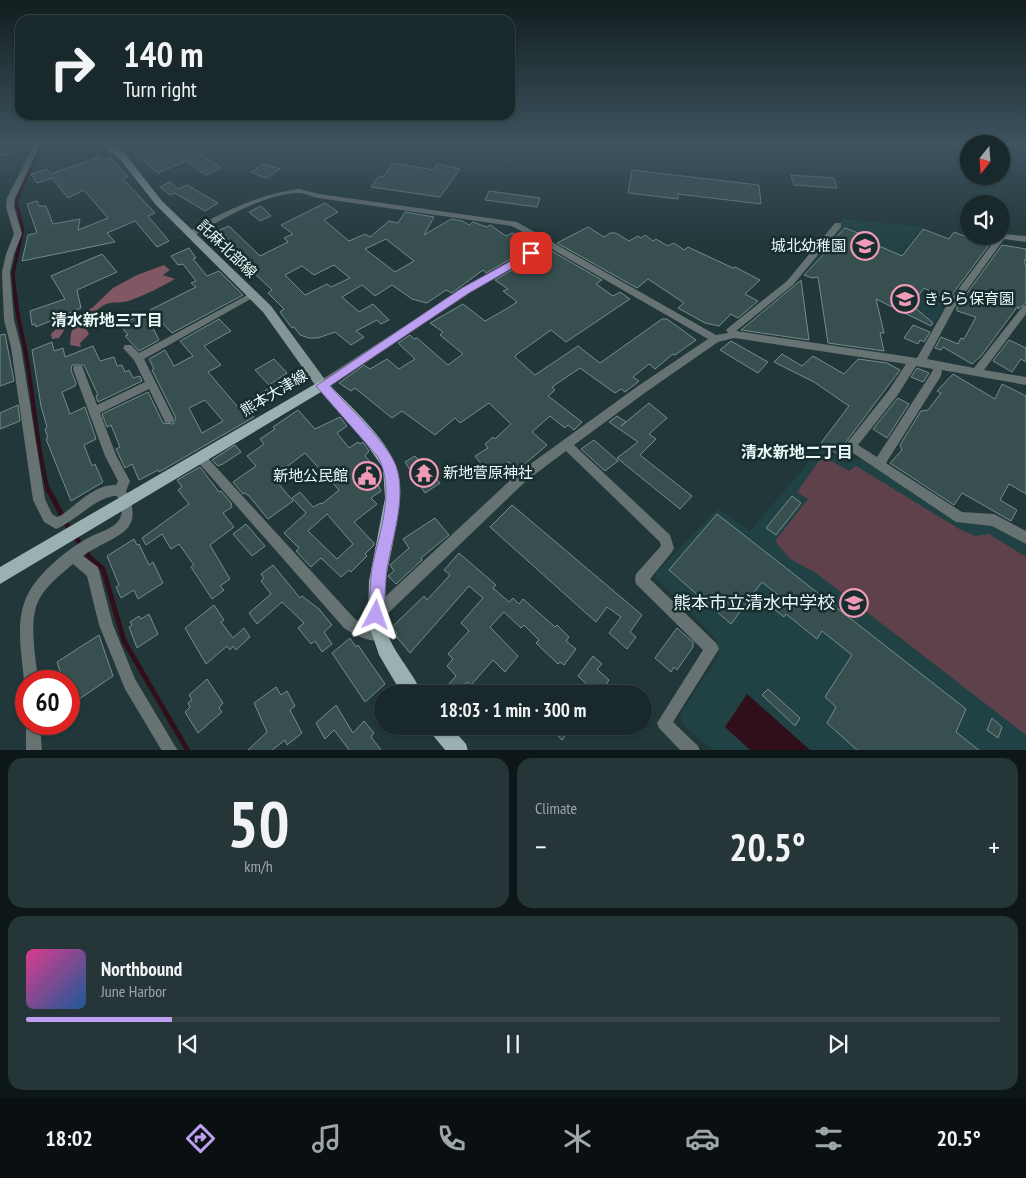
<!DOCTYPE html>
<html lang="en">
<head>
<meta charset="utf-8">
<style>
	body { margin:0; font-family:"PT Sans Narrow","Noto Sans JP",sans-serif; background:#263537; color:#f1f3f6; height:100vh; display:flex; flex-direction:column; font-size:19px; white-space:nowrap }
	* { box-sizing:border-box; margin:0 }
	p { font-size:16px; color:#9fa6a9 }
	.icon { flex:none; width:28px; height:28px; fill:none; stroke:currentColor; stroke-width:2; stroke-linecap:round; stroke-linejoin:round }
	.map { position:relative; height:750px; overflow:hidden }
	.side { display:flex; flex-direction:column; gap:8px; padding:8px; background:#0e1718; flex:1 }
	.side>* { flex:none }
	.banner { position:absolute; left:15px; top:15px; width:500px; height:105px; border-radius:15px; box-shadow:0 1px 4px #0004,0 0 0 1px #374547; background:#19292b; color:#f1f3f6; overflow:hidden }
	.needle { width:32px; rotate:197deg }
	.buttons { position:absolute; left:960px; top:135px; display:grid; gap:10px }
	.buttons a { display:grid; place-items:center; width:50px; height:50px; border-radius:50%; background:#19292b; box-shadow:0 1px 4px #0004,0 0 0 1px #374547; font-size:25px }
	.speed { position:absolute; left:15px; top:670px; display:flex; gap:10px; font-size:25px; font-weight:700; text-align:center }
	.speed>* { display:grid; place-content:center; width:65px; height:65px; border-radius:50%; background:#19292b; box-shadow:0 1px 4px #0004,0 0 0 1px #374547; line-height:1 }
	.speed .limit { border:8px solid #d22; background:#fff; color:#111 }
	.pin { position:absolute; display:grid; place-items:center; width:42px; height:42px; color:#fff; margin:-21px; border-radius:10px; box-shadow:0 2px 8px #0006 }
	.me { position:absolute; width:55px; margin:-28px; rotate:4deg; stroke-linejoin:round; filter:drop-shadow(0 0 4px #0008) }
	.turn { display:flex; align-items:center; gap:18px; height:105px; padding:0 25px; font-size:22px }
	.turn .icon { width:65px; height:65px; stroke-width:2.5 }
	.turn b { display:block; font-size:35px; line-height:42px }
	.big { font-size:38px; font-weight:800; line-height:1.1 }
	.side .card { flex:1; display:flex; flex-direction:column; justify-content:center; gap:8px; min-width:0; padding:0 18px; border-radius:15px; background:#263537 }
	.side .dial { align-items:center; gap:0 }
	.dial b { font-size:65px; line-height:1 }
	.song { display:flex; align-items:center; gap:15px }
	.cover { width:60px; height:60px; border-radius:8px; background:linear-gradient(135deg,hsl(330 70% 55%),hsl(210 70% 35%)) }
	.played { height:5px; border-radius:2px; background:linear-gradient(90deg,#bca0f2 15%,#374547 15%) }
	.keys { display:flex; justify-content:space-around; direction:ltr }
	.heat { display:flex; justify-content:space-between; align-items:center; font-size:28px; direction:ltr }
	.side .tiles { flex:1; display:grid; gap:8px; grid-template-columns:1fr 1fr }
	.card:last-child { grid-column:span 2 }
	.trip { position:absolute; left:374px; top:685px; width:278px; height:50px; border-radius:25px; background:#19292b; box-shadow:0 1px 4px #0004,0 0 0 1px #374547; font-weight:800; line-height:50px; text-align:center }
	.tab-bar { display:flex; height:80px; justify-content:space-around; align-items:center; background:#0a1011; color:#9fa6a9 }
	.tab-bar .icon { width:35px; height:35px }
	.tab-bar .on { color:#bca0f2 }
	.tab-bar b { font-size:22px; color:#f1f3f6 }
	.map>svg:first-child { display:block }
</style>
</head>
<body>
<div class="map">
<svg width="1026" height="751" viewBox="0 0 1026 751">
	<rect width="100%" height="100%" fill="#213739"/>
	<!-- built -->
	<path fill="#214244" d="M844 219 922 227 885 276 942 303 945 307 931 327 807 266 842 225 839 223Z
		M821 448 848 464 855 459 862 460 962 522 989 523 1026 545V750H712L684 726 680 714 718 657 719 647 716 639 656 578V573L718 508 750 531Z"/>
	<!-- green -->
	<path fill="#5e414a" d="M821 458H826L849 471 856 466 961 530 975 536 989 534 1026 557V735L816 573 790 559 775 541 808 499 797 492Z"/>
	<!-- forest -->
	<path fill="#805763" d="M164 265 170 270 163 275 175 279C161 287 145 295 131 300 115 306 110 297 94 313L97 318 86 328 89 334 80 343 81 347 70 345 71 333 75 325 67 326 59 338 52 339 51 334 57 328V324L92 308 113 288 137 275Z"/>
	<!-- water -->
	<path fill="#300f1b" d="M747 694 810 750H750L725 727Z"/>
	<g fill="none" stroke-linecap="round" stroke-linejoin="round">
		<!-- stream-far2 -->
		<path stroke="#300f1b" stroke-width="3" d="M15 293 13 274 23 229 16 202 42 143"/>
		<!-- stream-far1 -->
		<path stroke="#300f1b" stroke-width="4" d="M15 292C16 312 21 329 25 349 34 396 36 444 48 491"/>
		<!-- stream -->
		<path stroke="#300f1b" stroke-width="5" d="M48 489 70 530
			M75 536 90 558 103 569 124 641 188 751"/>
	</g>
	<!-- building -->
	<path fill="#384f50" stroke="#738c8d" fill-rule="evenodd" d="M0 143H33L31 147 0 156Z
		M124 143H191L205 153 201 155 221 168 206 175 186 161 158 173 130 150 132 149Z
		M99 157 103 161 111 158 128 177 123 179 155 213 148 216 169 241 157 247 135 221 107 233 115 242 22 261 28 235 37 233 27 204 37 201 39 206H46L53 224 80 219 78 230 108 218 84 190 68 198 52 178 37 183 31 174 47 169 51 174Z
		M392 163 434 170 437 164 460 169 440 197 371 187 379 176 384 177Z
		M264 164 280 169 266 178 251 172Z
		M632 170 759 185 761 204 678 194V199L628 193Z
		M791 175 834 178 837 188 794 185Z
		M170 182 178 189 187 185 218 203 205 211 175 193 170 195 160 187Z
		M489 191 540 198 537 207 485 200Z
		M325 203 338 212 324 220 349 241 365 234 370 237 389 221 398 223 405 212 434 217 424 235 451 219 462 221 469 225 473 222 487 227 490 225 506 236 512 233 537 244 486 273 483 270 452 293 446 290 427 303 412 299 392 285 375 296 362 285 342 297 359 312 373 304 389 320 381 324 377 320 356 331 364 337 351 345 335 332 318 338H309L300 335 294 327 292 328 280 312 284 309 268 293 272 290 253 272 248 274 240 267 244 265 210 234 229 226 260 256 288 242 284 238 293 234 281 225ZM386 239 414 261 395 272 365 249ZM334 265 350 278 331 287 327 284 305 295 285 275 302 266 314 275Z
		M261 206 271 216 260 221 249 212Z
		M588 227 604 237 610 233H616L629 241 638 236 641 238 645 235 653 241 656 239 668 246 674 243 684 250 688 247 733 268 735 267 760 280 745 294 758 301 738 318 731 314 719 326 705 323 678 308 684 303 648 279 637 288 557 243Z
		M845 228 858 233 856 236 902 256 923 229 949 239 954 232 972 239 974 236H981L992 241 948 300 924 288 916 299 917 302 914 307 933 323 931 326 876 299 884 333H880L884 351 828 343 818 277 812 278 804 275 827 251 824 250Z
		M1002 245 1026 249V260H1024L1026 267V303L1018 309V306L981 356 972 364 943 347 941 350 935 348 941 337 958 344 961 338 964 339 976 317 957 311V307Z
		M189 248 196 258 193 259 207 276 219 271 243 295 172 333 150 310 196 287 191 283 196 281 183 264 178 265 171 256Z
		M548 249 602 280 596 284 613 296 620 292 630 299 566 342 551 330 516 355 515 357 535 375 578 346 600 363 662 319H667L696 340 675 355 673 354 655 369 649 364 633 377 639 381 625 392 621 389 615 393 580 368 552 387 555 390 548 396 582 422 574 430 568 425 565 428 550 416 532 432 547 445 519 469 508 462 488 473 475 456 488 448 485 444 493 437 495 439 511 424 489 403 460 423 455 418 435 435 402 411 392 418 355 388 351 391 339 383 364 365 370 369 387 359 399 369 415 359 398 343 410 335 414 339 417 338 448 365 463 354 440 335 443 332 430 323 463 304 485 321 508 308 517 302 503 291 508 289 495 280Z
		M102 254 117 272 77 290 81 308 36 327 35 324 32 325 30 311 65 299 51 276Z
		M801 280 809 340 741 330 794 286Z
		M145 313 159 340 139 351 125 336 128 335 120 325Z
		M219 319 231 331 204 346 221 365 208 372 242 412 246 409 254 417 159 472 158 470 139 480 132 464 125 468 116 449 120 447 111 425 107 427 102 414 148 392 163 423 173 424 176 418 152 370 154 369 149 359 165 350 174 366 193 356 180 341ZM205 400 223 421 202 433 189 408Z
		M913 325 930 332 924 342 920 340 918 344 904 338Z
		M5 334 14 381 0 386V335Z
		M1009 340 1026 348V362L1021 359 1012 372 993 361Z
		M731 341 768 362 758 373 720 350Z
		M52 342 54 351 63 348 65 357 93 346 100 361 114 357 117 366 122 365 125 372 129 370 133 378 140 376 142 381 98 402 96 396 98 395 84 365H72L71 370 76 383 75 386 62 392 70 414 85 407 96 439 84 445 92 466 95 464 103 482 71 501 46 439 48 438 45 429 47 427 41 406 32 350Z
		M782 354 802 366 813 356 844 374 858 359 887 363 900 370 846 442 839 455 821 443 849 406 814 382 774 362Z
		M274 359 287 373 269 385 255 370Z
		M917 368 929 373 923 382 911 377Z
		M953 374 995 399 1002 384 1026 396V494L1009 484 1000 500 1017 510 1011 521 962 493 954 505 890 463 902 450 900 445 921 411 928 410 941 393 937 391Z
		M273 386 280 394 262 406 254 397Z
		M898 398 909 404 887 438 873 429Z
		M649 403 667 418 649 434 656 439 640 455 692 496 680 509 617 458 638 442 609 422 617 416 626 422 621 426Z
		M18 405 20 421 0 429V413Z
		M298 410 315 429 340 417 347 426 337 433 349 448 358 442 360 444 363 442 369 451 365 456 378 471 374 477 381 491 371 498 377 504 354 522 374 543V545L365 554 367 556 351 572 349 570 341 577 321 558 311 567 296 551 299 548 284 533 306 513 292 498 300 492 313 507 321 503 322 504 339 490 305 453 273 477 293 501 268 519 249 496 245 493 243 494 233 482 256 466 247 456 264 444 260 439 275 429 273 427ZM327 514 353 544 337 559 308 531Z
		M594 440 618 461 605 471 581 449Z
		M235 445 241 452 223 464 218 466 212 460Z
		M415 456 440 483 425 493 405 462Z
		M200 467 219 492 221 491 231 503 232 507 223 513 234 527 210 545 230 579 220 586 224 590 212 599 191 567 194 565 179 544 171 549 162 534 146 545 142 538 189 504 178 490 182 487 177 480Z
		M792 496 801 503 776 535 766 528Z
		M512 505 642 615 630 632 636 637 627 649 609 633 621 617 607 607 596 622 490 527Z
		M717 514 966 709 956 732 980 751H858L827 723 836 707 825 697 852 655 822 631 817 639 786 614 784 617 774 609 782 598 762 582 731 624 669 570Z
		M435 518 449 535 421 558 422 560 396 584 388 576 394 571 390 565 409 548 403 539Z
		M246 524 265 546 252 556 233 534Z
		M134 539 137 545 139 544 149 565 153 562 163 583 138 599 134 590 121 598 116 587 119 585 107 556Z
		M459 553 496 585 493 588 509 602 513 598 519 604 523 599 555 627 557 625 569 637 566 641 576 649 564 665 560 662 558 664 536 643 539 640 524 625 521 628 504 612 490 627 518 656 505 672 493 660 471 685 467 682 455 694H452L446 687 456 676 447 666 453 659 448 654 469 631 461 623 483 598 469 586 410 653 395 635 397 633 392 627 424 596 427 600 450 575 444 570Z
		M273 565 300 598 302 596 319 609 332 625 324 632 332 644 322 652 315 641 311 644 298 628 304 623 282 602 257 624 249 613 271 594 261 581 264 578 261 574Z
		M214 605 224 620 221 622 233 638 244 628 250 637 236 650 233 646 230 650 227 646 206 664 185 628Z
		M149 614 158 634 137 648 129 627 132 625 130 622 139 616 141 619Z
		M677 628 693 642V647L677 670 674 667 671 672 655 658Z
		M99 635 113 676 69 706V681H63L57 662Z
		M350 638 356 647 358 645 385 684 365 702 332 653Z
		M593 656 602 664 597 669 609 680 600 694H597L578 676Z
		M207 679 223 703 219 708 222 712 198 733 185 712 190 707 188 703 192 700 189 695Z
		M276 687 281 695 287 691 295 706 290 710 302 733 287 745 285 740 271 751H247L267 732 254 703Z
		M768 689 800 718 795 726 762 695Z
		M336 705 353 733 364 721 374 733 371 737 382 751H350L334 730 325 739 316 723Z
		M992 718 1002 727 998 738 987 730Z
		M548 726H572L562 740Z"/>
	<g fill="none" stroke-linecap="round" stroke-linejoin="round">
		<!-- street -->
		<path fill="#677272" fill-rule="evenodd" d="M35 143H41L15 198 14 207 22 234 14 254 10 272 14 320 21 347 45 499 52 514 57 517 60 516C77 505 94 484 116 485L118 481 105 456 73 369 74 366H82L97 405 145 382 134 360 123 348 125 345H131L139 353 251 293H257L258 295 144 359 174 419 173 422 169 423 165 422 149 389 100 413 116 455 130 481 126 491C148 535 111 535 83 556L98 567 113 625 135 679 178 751H162L125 689 99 625 87 576 73 564C60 575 43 588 37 604 29 625 36 659 38 681H26V686L24 681C22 655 15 623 26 598 36 575 67 549 88 538 98 532 115 529 120 518 124 511 120 502 117 496 98 495 76 521 56 529L44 522 33 500 11 347 4 320 2 272 6 254 14 234 6 207 7 198Z
			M299 189 319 194 517 222 716 335 728 333 726 330 728 328 787 281 835 223H841V227L793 285 736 331 917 358 948 303 998 236H1001L1002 234 1026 236V242L1004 239 955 307 927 359 974 368 1023 306 1026 305V314L984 370 1026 377V385L942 370 941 376 886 463 962 512 994 514 1026 531V544L992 526 956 522 847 449 845 446 847 443 889 390 906 364 734 338 718 342 646 392 574 445 670 535 674 548 672 552 650 579 717 644 719 649 673 722 698 746 700 751H681L659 728 657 723 703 650 636 584 635 579 636 574 661 546 660 542 566 451 526 481 381 620 376 622 371 620 369 615 371 610 518 473 638 386 708 339 548 247 468 293 326 388H318L317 385 318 382 462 289 542 243 512 226 318 198C312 197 306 193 299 193 265 194 222 218 194 236H191L187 234C192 229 200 225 207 221 236 206 266 193 299 189ZM916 366 933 369 932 372 877 457 858 445 897 396Z
			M201 453 205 455 354 618 363 625 384 629 386 634 384 639C370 644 355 635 344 628L197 461 195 458 197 455Z
			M26 722V724H40L42 751H26Z"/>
		<!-- secondary -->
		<path fill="#849596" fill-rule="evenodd" d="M98 143H107L125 154 162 201 271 306 326 381 328 385 326 389H318L263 312 156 205 119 158Z"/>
		<!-- primary -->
		<path fill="#9ab0b1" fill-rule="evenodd" d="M322 380 326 381C349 406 394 443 399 477 403 500 396 526 392 548 387 572 380 599 385 624 390 651 412 669 422 694H402L379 655 368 622 369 581 385 498 383 468 365 442 321 392 0 584V567Z
			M429 726H450L466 744 468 751H446L431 733Z"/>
	</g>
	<!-- sky -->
	<linearGradient id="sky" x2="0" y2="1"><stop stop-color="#121e1f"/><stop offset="0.58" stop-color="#3d535f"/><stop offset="1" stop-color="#3d535f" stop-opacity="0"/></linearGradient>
	<rect width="1026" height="248" fill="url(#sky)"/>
	<!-- route -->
	<path fill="#bca0f2" stroke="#7a689d" d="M531 250 535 251V255L469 293 330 386C348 407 387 442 396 466 407 498 392 537 387 569 385 584 385 600 384 615L382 620 376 623 371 620 369 615C370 599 370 583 372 568 379 533 396 490 378 457L316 386 462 288Z"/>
	<!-- icons -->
	<defs>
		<symbol id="school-ring" viewBox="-11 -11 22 22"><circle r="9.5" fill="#172d2e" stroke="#f09ab5" stroke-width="1.5"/><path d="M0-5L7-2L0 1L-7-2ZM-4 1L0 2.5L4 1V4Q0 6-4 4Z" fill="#f09ab5"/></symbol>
		<symbol id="temple-ring" viewBox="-11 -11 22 22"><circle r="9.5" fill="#172d2e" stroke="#f09ab5" stroke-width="1.5"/><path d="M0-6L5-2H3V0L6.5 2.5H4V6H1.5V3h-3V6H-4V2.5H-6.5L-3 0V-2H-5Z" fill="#f09ab5"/></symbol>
		<symbol id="civic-ring" viewBox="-11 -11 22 22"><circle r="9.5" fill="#172d2e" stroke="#f09ab5" stroke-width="1.5"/><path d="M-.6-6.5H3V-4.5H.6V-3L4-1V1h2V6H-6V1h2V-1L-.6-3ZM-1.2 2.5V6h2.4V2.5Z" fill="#f09ab5"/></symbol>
	</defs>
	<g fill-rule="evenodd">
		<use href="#school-ring" x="849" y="230" width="32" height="32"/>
		<use href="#school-ring" x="889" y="283" width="32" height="32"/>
		<use href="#temple-ring" x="408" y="457" width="32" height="32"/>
		<use href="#civic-ring" x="351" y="460" width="32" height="32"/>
		<use href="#school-ring" x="838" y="587" width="32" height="32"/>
	</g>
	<g text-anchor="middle" stroke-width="5" stroke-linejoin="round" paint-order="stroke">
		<!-- poi labels -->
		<g font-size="15" fill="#eaf8f8" stroke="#172d2e" text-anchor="end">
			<text x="846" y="251">城北幼稚園</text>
			<text x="924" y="304" text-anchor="start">きらら保育園</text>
			<text x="443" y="478" text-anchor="start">新地菅原神社</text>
			<text x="348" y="481">新地公民館</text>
		</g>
		<!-- street labels -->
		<g font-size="15" fill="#eaf8f8" stroke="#172d2e">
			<text transform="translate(227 249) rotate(44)" y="5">託麻北部線</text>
			<text transform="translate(274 393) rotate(-31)" y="5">熊本大津線</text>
		</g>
		<!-- neighbourhood labels -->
		<g font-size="16" font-weight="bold" fill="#eaf8f8" stroke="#172d2e">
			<text x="107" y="326">清水新地三丁目</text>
			<text x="797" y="458">清水新地二丁目</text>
		</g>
		<!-- near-poi labels -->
		<g font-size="18" fill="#eaf8f8" stroke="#172d2e" text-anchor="end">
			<text x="835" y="609">熊本市立清水中学校</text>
		</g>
	</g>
</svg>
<div class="buttons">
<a><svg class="needle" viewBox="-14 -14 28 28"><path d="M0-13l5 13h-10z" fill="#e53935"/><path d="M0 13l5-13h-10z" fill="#9fa6a9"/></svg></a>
<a><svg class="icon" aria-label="sound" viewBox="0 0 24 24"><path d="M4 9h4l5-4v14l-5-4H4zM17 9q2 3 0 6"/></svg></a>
</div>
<div class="speed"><div class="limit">60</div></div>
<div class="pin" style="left:531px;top:253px;background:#d93025"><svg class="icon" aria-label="arrive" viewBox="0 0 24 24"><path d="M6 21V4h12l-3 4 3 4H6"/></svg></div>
<svg class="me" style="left:376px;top:615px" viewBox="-20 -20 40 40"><path d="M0-17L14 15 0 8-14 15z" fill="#bca0f2" stroke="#fff" stroke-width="4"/></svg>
<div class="trip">18:03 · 1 min · 300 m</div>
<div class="banner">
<div class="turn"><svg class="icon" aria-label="right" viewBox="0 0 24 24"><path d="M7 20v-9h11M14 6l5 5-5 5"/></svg><div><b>140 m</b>Turn right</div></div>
</div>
</div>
<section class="side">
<div class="tiles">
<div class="card dial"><b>50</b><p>km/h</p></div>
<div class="card"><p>Climate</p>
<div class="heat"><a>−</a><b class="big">20.5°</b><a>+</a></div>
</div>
<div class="card">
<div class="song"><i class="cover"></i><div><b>Northbound</b><p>June Harbor</p></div></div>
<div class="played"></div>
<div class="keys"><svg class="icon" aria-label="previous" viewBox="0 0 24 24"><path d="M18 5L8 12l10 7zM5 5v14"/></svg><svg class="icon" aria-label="pause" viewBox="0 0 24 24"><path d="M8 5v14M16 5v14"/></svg><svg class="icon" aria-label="next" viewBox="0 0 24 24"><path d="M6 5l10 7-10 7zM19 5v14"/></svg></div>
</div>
</div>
</section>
<nav class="tab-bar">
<b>18:02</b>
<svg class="icon on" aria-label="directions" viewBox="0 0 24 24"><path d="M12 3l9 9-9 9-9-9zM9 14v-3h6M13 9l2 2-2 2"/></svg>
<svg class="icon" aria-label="music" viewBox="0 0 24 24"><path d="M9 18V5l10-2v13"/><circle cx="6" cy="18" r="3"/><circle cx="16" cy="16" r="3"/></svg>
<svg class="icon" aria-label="phone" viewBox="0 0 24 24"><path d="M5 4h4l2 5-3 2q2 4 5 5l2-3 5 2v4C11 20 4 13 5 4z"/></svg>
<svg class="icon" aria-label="climate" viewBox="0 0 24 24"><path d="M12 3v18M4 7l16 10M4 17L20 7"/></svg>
<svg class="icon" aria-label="car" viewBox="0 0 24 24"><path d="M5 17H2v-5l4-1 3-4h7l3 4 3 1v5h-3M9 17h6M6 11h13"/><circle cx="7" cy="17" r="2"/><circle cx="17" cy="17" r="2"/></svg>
<svg class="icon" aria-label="filters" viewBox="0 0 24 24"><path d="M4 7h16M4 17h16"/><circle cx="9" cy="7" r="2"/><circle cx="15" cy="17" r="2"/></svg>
<b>20.5°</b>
</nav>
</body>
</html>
